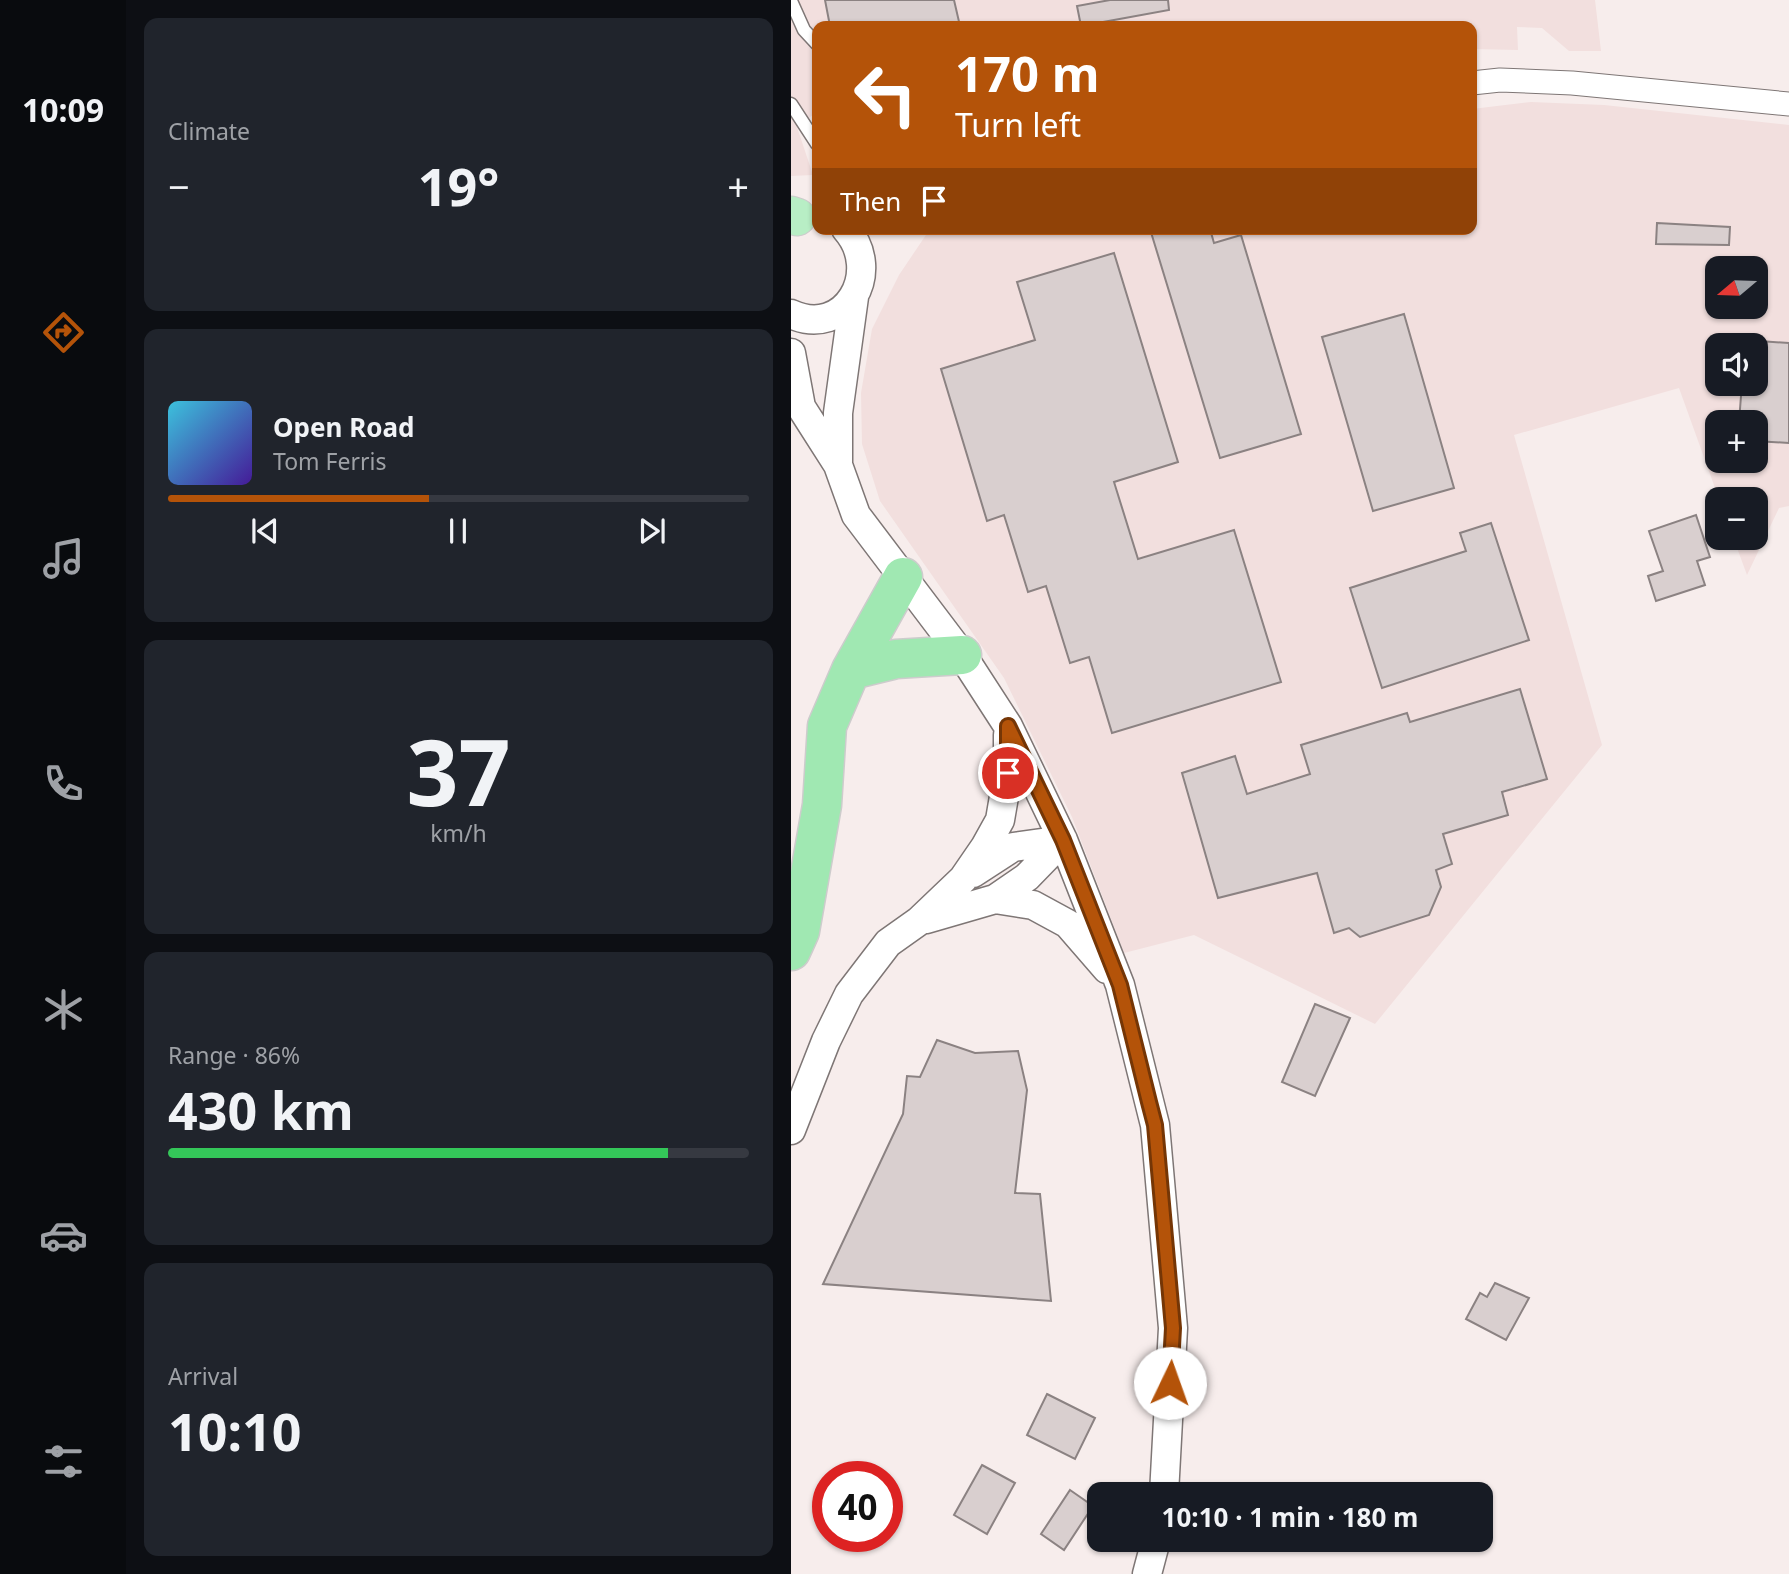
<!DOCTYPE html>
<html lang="en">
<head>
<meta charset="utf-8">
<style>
	body { margin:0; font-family:"Noto Sans",sans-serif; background:#20242c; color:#f1f3f6; height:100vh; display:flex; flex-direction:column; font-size:26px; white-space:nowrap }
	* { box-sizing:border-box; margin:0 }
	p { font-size:23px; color:#9ea1a6 }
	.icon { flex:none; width:38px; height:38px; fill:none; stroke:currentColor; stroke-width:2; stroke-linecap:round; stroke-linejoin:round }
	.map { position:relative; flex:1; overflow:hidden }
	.details { display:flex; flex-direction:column; gap:18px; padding:18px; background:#0d0f14; width:665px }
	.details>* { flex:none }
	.top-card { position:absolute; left:21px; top:21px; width:665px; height:214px; border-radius:14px; box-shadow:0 2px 5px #0004; background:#b45309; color:#fff; overflow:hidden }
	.needle { width:46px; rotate:251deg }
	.tools { position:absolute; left:914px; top:256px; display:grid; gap:14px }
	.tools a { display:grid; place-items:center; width:63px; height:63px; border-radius:14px; background:#171b24; box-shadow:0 2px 5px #0004; font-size:35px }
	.speed { position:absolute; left:21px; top:1461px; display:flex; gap:14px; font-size:35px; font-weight:700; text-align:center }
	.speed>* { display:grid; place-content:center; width:91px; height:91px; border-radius:50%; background:#171b24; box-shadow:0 2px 5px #0004; line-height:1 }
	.speed .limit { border:10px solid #d22; background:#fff; color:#111 }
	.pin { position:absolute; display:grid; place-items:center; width:60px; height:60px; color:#fff; margin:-30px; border:4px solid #fff; border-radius:50%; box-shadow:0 2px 7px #0007 }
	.me { position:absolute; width:77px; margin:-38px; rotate:3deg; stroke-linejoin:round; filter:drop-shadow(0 0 5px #0008) }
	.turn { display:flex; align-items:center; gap:24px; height:147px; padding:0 28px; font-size:32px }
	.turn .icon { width:91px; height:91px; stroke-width:2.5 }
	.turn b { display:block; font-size:49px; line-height:60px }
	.then { display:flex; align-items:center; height:66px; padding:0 28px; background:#0003; gap:14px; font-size:26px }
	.big { font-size:52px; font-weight:700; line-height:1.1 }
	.details .card { flex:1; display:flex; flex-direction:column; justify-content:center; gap:10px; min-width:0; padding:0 24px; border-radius:14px; background:#20242c }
	.details .dial { align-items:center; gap:0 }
	.dial b { font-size:91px; line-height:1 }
	.song { display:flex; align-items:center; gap:21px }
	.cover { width:84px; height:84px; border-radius:10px; background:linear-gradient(135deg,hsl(190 70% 55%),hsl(260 70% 35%)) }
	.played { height:7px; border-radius:4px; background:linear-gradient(90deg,#b45309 45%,#363941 45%) }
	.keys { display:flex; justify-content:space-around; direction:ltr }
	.heat { display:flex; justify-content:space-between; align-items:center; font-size:38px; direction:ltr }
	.charge { height:10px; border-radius:5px; background:linear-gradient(90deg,#34c759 86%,#363941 0) }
	.trip { position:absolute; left:296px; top:1482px; width:406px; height:70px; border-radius:14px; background:#171b24; box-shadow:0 2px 5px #0004; font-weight:700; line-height:70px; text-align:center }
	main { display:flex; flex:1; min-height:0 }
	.menu { display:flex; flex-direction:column; width:126px; justify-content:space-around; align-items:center; background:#090b0e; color:#9ea1a6 }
	.menu .icon { width:49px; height:49px }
	.menu .current { color:#b45309 }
	.menu b { font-size:32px; color:#f1f3f6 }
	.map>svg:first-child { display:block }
</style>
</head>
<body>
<main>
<nav class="menu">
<b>10:09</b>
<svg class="icon current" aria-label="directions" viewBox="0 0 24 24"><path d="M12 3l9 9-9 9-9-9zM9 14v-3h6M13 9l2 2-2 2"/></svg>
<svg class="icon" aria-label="music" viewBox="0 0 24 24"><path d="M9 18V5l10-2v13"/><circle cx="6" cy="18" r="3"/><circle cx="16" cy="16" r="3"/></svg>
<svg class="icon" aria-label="phone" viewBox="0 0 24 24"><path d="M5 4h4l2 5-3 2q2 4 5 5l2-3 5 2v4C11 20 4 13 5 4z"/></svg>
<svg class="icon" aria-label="climate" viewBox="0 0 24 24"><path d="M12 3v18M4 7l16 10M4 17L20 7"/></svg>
<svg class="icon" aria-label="car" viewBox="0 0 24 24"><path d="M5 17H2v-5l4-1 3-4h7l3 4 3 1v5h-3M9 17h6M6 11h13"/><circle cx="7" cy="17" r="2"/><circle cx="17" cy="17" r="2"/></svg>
<svg class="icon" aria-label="filters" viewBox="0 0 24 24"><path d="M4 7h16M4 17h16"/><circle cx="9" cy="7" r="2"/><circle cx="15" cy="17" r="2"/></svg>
</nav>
<section class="details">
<div class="card"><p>Climate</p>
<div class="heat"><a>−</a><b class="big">19°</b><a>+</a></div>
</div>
<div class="card">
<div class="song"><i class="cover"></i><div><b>Open Road</b><p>Tom Ferris</p></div></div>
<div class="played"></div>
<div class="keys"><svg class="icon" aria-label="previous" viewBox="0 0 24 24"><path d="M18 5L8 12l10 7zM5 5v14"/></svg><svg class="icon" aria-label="pause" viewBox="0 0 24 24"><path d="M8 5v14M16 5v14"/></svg><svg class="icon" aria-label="next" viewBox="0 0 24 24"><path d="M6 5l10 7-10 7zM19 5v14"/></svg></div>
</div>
<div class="card dial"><b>37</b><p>km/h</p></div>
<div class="card"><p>Range · 86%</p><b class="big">430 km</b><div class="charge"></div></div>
<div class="card"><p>Arrival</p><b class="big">10:10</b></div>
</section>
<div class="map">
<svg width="998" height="1574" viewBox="0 0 998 1574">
	<rect width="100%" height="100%" fill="#f7edec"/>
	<!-- built -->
	<path fill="#f2dfde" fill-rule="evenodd" d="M0 0H804L810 51H778L751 28 726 27 727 50 681 49V26H26V118L23 114 6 127 22 175 0 176Z
		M740 102 813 105 998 125V506L988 508 956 575 942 537H964V499H928L888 388 723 435 811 745 584 1024 403 935 333 953 281 817 213 678 89 501 71 444 70 393 81 329 108 275 139 229H681V109ZM926 268H964V306H926ZM926 345H964V383H926ZM926 422H964V460H926Z"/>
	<!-- building -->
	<path fill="#d9cfcf" stroke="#8b8282" stroke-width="2" d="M34 0H163L169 26H39Z
		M319 0H377L378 10 290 26 286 6Z
		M866 223 939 227 938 245 865 244Z
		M359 229H419L423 243 450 235 510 434 429 458Z
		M323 253 387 462 323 482 347 559 443 530 490 682 321 733 298 657 279 663 255 586 237 592 213 515 196 521 150 369 244 340 226 282Z
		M613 314 663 488 582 511 531 337Z
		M954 340 998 343V443L964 441V422H948L951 383H964V345H954Z
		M905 515 919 557 906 561 914 585 865 601 857 576 872 571 858 531Z
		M700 523 738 640 591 688 559 588 675 551 669 533Z
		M729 689 756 779 711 792 717 815 652 834 661 864 645 870 650 887 638 915 569 937 558 928 543 933 526 873 427 898 391 773 444 756 456 794 519 774 510 745 616 713 619 722Z
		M524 1004 559 1018 524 1096 491 1082Z
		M146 1040 184 1053 227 1051 236 1090 224 1193 249 1194 260 1301 32 1284 112 1114 116 1076 129 1077Z
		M704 1283 738 1298 715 1340 675 1319 689 1293 696 1297Z
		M256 1394 304 1418 284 1459 236 1435Z
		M191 1465 224 1483 196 1534 163 1515Z
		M279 1490 302 1506 273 1550 250 1534Z"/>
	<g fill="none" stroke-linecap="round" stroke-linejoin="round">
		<defs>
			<path id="service" d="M0 1 13 30 26 44
				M0 104 26 144"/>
			<path id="minor" d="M681 83 709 80 781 83 998 104"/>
			<path id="tertiary" d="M0 314C54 339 93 272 55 229
				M0 353 10 407 47 465 65 515 171 655 217 726 272 840 329 985 364 1125 382 1328 373 1494
				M47 465V413L63 297
				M182 873 222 847 272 840
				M204 899 242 905 277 924 316 969
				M135 919 204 899 236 877 272 840
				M0 1130 35 1041 58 994 97 943 128 921 172 879 194 847 209 820 217 773V735
				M356 1574 365 1540"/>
			<path id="primary" d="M0 215 6 217"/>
			<path id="trunk" d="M60 670 105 659 171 655
				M0 951 9 931 31 805 36 726 60 670 112 577"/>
		</defs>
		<!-- service casing -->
		<use href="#service" stroke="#7e7675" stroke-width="15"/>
		<!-- minor casing -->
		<use href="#minor" stroke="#7e7675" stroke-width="25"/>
		<!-- tertiary casing -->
		<use href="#tertiary" stroke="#7e7675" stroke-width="31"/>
		<!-- primary casing -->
		<use href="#primary" stroke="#cdcccc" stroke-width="39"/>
		<!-- trunk casing -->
		<use href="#trunk" stroke="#cdcccc" stroke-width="41"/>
		<!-- service -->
		<use href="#service" stroke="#fff" stroke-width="12"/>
		<!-- minor -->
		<use href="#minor" stroke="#fff" stroke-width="23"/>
		<!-- tertiary -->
		<use href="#tertiary" stroke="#fff" stroke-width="28"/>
		<!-- primary -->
		<use href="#primary" stroke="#b8eec5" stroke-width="37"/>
		<!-- trunk -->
		<use href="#trunk" stroke="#a0e8b2" stroke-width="38"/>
	</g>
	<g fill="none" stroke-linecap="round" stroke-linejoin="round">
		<defs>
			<path id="route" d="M217 773V726L272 840 329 985 358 1102 364 1125 382 1328 379 1383"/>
		</defs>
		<!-- route casing -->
		<use href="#route" stroke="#753606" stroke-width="18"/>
		<!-- route -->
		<use href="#route" stroke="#b45309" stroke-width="12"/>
	</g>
</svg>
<div class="tools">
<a><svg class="needle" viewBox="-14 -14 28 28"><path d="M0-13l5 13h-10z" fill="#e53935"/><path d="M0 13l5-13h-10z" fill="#9ea1a6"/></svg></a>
<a><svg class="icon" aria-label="sound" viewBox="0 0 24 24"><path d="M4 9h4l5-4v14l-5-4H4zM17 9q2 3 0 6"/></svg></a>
<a>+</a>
<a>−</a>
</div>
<div class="speed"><div class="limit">40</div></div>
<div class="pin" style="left:217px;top:773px;background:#d93025"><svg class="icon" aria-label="arrive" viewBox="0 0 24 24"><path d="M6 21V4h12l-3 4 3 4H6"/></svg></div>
<svg class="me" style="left:379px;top:1383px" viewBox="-20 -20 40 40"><circle r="19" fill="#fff"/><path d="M0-13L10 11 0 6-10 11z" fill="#b45309"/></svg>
<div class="trip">10:10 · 1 min · 180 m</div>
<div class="top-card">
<div class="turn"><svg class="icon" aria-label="left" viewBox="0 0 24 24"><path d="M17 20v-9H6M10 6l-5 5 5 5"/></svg><div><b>170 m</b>Turn left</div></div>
<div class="then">Then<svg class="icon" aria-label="arrive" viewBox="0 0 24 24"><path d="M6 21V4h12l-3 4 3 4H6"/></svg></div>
</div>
</div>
</main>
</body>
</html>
